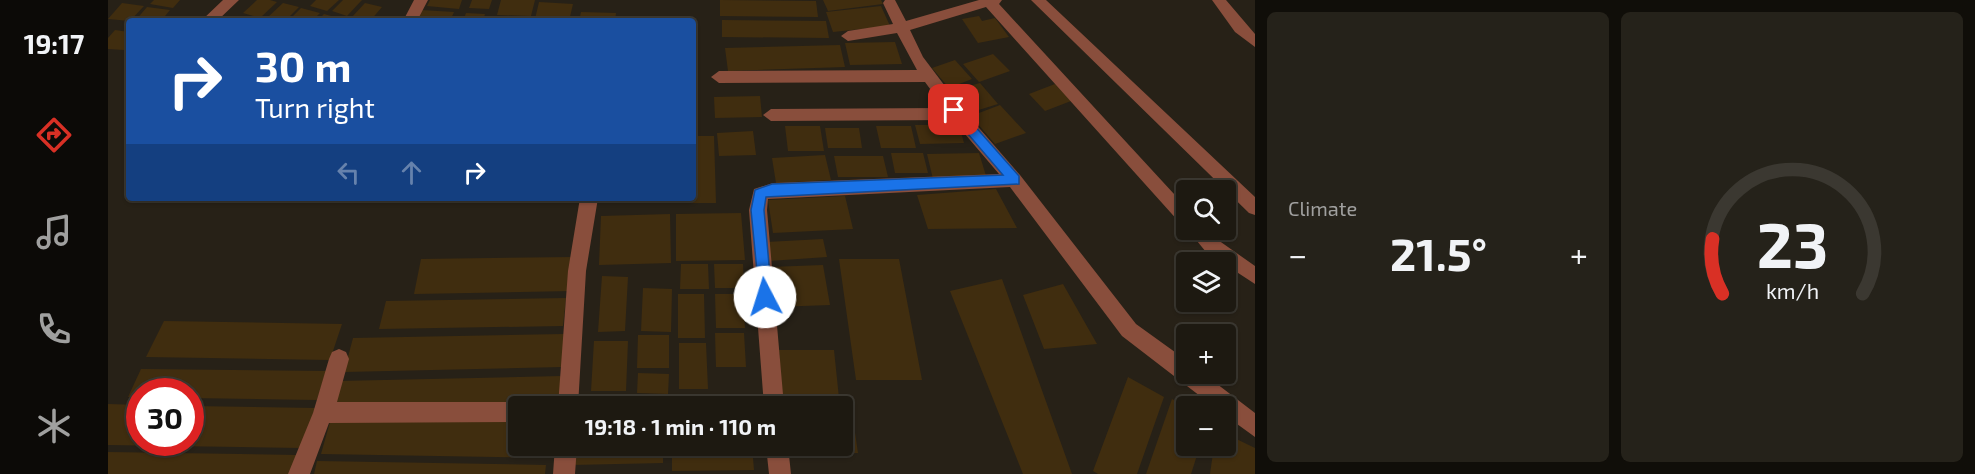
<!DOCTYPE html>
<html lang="en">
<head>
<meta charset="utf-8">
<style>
	body { margin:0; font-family:"Exo 2",sans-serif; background:#25221a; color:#f1f3f6; height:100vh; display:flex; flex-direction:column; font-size:22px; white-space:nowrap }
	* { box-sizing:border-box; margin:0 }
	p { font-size:20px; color:#a0a09f }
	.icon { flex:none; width:33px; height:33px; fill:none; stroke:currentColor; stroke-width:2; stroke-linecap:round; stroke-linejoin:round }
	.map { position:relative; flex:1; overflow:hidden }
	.details { display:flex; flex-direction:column; gap:12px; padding:12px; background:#100e09; width:720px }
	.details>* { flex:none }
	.hud { position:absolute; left:18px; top:18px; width:570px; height:183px; border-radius:6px; box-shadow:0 2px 4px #0004,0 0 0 2px #3b3831; background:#1a4fa0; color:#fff; overflow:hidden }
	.controls { position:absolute; left:1068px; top:180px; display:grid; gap:12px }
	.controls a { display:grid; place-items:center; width:60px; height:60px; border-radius:6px; background:#1d1911; box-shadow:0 2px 4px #0004,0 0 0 2px #3b3831; font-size:30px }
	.speed { position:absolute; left:18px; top:378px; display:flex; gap:12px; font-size:30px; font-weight:700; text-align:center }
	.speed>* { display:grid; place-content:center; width:78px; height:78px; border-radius:50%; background:#1d1911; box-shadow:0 2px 4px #0004,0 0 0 2px #3b3831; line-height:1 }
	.speed .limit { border:9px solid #d22; background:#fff; color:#111 }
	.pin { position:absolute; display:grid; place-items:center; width:51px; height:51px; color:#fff; margin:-26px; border-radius:12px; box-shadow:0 3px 9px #0006 }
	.me { position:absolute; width:66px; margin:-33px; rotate:355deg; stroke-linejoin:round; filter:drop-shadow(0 0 4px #0008) }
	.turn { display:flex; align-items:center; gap:21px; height:126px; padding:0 30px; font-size:27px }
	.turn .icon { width:78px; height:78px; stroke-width:2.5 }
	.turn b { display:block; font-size:42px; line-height:51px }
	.lanes { display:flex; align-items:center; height:57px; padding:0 30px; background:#0003; justify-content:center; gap:30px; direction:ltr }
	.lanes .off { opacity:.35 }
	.big { font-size:45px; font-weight:700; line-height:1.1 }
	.details .widget { flex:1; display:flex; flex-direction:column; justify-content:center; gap:9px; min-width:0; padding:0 21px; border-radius:9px; background:#25221a }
	.details .dial { align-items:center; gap:0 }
	.dial svg { height:156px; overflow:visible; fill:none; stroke:#3b3831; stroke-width:7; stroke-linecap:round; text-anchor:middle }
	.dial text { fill:#f1f3f6; stroke:none }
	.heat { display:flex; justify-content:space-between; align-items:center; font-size:33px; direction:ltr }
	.details .tiles { flex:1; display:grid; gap:12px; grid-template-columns:repeat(2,1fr) }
	.trip { position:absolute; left:400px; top:396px; width:345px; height:60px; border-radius:6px; background:#1d1911; box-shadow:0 2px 4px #0004,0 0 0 2px #3b3831; font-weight:700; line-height:60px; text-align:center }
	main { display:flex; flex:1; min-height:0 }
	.dock { display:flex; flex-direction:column; width:108px; justify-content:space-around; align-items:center; background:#0c0a07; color:#a0a09f }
	.dock .icon { width:42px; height:42px }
	.dock .on { color:#d93025 }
	.dock b { font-size:27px; color:#f1f3f6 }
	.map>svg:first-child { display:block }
</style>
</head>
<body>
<main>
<nav class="dock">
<b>19:17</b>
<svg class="icon on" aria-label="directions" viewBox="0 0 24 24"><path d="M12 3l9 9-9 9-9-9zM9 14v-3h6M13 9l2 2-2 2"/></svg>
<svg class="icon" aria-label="music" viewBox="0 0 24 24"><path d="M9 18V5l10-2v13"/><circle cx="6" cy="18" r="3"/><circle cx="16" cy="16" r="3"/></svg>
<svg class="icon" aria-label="phone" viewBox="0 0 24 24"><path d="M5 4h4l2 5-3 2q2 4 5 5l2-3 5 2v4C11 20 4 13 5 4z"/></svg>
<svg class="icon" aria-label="climate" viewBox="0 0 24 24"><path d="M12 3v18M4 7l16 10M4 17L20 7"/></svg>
</nav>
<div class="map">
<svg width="1147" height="474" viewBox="0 0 1147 474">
	<rect width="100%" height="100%" fill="#272117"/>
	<!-- building -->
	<path fill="#402d0f" d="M46 0H72L65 8 42 4Z
		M149 0H162L169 2 152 18 135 13Z
		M208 0H231L219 11 202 6Z
		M235 0H254L239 16 224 11Z
		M322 0H354L351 9 319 6Z
		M364 0H384L381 9 361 8Z
		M393 0H427L423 16 389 15Z
		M612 0 708 1 710 17 612 16Z
		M715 0H773L775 4 720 11Z
		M431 2 465 4 461 21 427 19Z
		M14 3 36 6 22 21 0 19Z
		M175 3 191 7 177 21 160 17Z
		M257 3 274 7 262 21 243 18Z
		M773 6 782 26 725 32 718 12Z
		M39 7 62 10 53 21H27Z
		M193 8 212 13 204 21H180Z
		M313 10 346 12 342 21H308Z
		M473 12 508 13 507 21H471Z
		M358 13 377 14 375 21H355Z
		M216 14 234 19 209 21Z
		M871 16 874 21 887 18 901 37 870 43 854 19Z
		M614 20 718 21 721 38 614 37Z
		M7 30 21 32V44L16 50 0 49V38Z
		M787 42 794 64 742 65 737 43Z
		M732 45 737 67 620 71 617 48Z
		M885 54 902 71 871 82 855 64Z
		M847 60 864 79 841 88 824 68Z
		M872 83 890 104 861 113 843 91Z
		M947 84 963 101 937 111 921 94Z
		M652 96 654 117 607 118 606 97Z
		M892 105 918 133 887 144 863 116Z
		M807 125H851L856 143 812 144Z
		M677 126H712L716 151H680Z
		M768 126H803L808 148H773Z
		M717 128H751L754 148H720Z
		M645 131 648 155 611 156 609 133Z
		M585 136H606L608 203H575V198H585Z
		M783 153H815L820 173H787Z
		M871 153 879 179H825L819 154Z
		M717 155 723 180 668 183 664 158Z
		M726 156H775L780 177H730Z
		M888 189 909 228 820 229 809 195Z
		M737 196 745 229 665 233 660 200Z
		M633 213 637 260 568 261V214Z
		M562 214 563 263 491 265 493 216Z
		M715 239 719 257 661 261 658 242Z
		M467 257 464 291 306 294 313 259Z
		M731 259H791L814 380H748Z
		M573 264H600L601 289H572Z
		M606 264H635L636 288H607Z
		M715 265 722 305 667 307 662 267Z
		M494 276 520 277 517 331 490 332Z
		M894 279 964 474H915L842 291Z
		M955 284 989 344 936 349 915 295Z
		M535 288 564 289 563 332 533 331Z
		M570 294H596L597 338H570Z
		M607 294H635L637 328H608Z
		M458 298 455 326 271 329 278 301Z
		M56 321 234 324 222 360 38 357Z
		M607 333H636L638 367H608Z
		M456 334 454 367 236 372 245 338Z
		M530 335H561V368H529Z
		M486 341H520L518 391H483Z
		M571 343H598L600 389H571Z
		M671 350H726L731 398H742L750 453H711L710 446H735V406H675Z
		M33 369 218 371 209 400 82 398V392H32V397H20Z
		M530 373 561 374 560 394 529 393Z
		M454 376 452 406 223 411 231 381Z
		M1020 377 1056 397 1029 474H990L985 471Z
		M1064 399 1078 407V446H1092L1083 474H1038Z
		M642 400 643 406H566V402Z
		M0 404 32 405V442H82V406L207 408 194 448 0 445Z
		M224 415 411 418V446H442L441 458 213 454Z
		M1118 434 1147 448V474H1102L1106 446H1118Z
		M465 446H555V463L463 465Z
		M564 446H644L646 470 564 471Z
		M0 452 189 455 183 474H0Z
		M209 461 438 465 437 474H206Z"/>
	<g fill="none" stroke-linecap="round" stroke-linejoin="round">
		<!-- street -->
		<path fill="#894e3c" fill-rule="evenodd" d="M115 0H131L109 21H93Z
			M306 0H320L309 21H295Z
			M777 0H787L798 21 871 0H894L891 4 1078 207V225L1072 223 878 7 802 30 815 57 852 106 912 175 1028 324 1078 360V374H1096L1147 413V437L1118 416V406H1105L1014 336 902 187 660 199 659 210 676 406H656L641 210 646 189 665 183 891 174 845 120 663 121 655 115 663 109 836 108 817 82 611 83 603 77 611 71 809 70 789 33 740 41 733 36 740 31 785 24 775 3Z
			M923 0H938L1147 197V215L1141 213Z
			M1104 0H1118L1147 34V47L1127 32Z
			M472 198H490L478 271 470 406H450L460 271Z
			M1080 230H1100L1110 240 1147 266V284L1098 252Z
			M231 349 238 352 241 359 229 402H411L419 406H411V422L221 423 202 474H180L205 413 221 359 224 352Z
			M447 446H469L467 474H445Z
			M658 446H680L683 474H661Z"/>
	</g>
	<!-- route -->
	<path fill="#1a73e8" stroke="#114b97" stroke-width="1.5" d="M846 106 850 107 911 176V184L658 197 656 210 664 297 657 304 652 302 643 210 647 190 664 184 895 175 842 113V107Z"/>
</svg>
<div class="controls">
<a><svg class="icon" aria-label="search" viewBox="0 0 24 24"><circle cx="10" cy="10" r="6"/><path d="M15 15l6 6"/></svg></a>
<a><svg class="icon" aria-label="layers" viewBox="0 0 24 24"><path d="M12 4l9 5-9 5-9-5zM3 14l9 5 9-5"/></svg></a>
<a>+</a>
<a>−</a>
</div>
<div class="speed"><div class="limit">30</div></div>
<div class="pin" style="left:846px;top:110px;background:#d93025"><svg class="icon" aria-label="arrive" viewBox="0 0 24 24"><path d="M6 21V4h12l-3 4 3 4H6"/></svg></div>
<svg class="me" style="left:657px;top:297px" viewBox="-20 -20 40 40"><circle r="19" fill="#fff"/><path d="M0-13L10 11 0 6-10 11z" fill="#1a73e8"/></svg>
<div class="trip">19:18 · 1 min · 110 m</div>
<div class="hud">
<div class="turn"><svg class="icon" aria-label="right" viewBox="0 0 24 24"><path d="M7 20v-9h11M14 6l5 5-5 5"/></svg><div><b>30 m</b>Turn right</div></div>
<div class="lanes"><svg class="icon off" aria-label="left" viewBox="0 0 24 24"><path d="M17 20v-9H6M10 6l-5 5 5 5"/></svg><svg class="icon off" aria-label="ahead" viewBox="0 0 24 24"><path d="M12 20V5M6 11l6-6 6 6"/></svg><svg class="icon" aria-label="right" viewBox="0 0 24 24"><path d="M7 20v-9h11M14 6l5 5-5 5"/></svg></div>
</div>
</div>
<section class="details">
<div class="tiles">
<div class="widget"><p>Climate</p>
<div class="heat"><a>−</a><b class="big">21.5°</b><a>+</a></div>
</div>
<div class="widget dial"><svg viewBox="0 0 100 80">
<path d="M14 69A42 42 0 1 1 86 69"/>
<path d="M14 69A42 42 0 0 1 9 41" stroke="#d93025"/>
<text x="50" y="56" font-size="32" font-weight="700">23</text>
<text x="50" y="72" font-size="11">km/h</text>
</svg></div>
</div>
</section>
</main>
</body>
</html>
